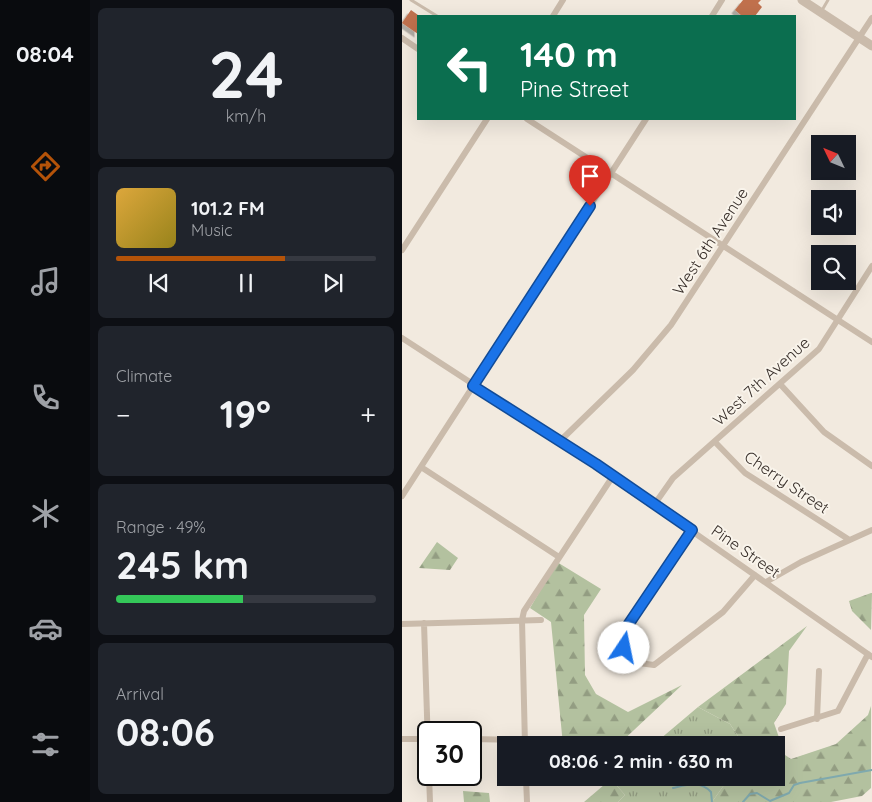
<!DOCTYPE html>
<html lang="en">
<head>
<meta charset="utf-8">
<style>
	body { margin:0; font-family:Quicksand,sans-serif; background:#20242c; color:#f1f3f6; height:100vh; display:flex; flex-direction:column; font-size:19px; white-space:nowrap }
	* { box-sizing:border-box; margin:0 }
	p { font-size:16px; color:#9ea1a6 }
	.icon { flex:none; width:28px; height:28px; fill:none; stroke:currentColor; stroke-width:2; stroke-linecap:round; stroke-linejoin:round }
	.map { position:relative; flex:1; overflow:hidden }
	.drawer { display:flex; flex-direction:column; gap:8px; padding:8px; background:#0d0f14; width:312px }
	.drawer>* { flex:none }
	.top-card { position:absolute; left:15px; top:15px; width:379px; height:105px; border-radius:0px; box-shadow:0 5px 20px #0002; background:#0b6e4f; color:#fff; overflow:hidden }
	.needle { width:32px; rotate:313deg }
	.tools { position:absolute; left:409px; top:135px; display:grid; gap:10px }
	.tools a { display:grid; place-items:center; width:45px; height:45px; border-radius:0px; background:#171b24; box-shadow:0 5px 20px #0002; font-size:25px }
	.speed { position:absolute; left:15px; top:721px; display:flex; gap:10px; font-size:25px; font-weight:700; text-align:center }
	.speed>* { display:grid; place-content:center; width:65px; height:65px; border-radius:50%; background:#171b24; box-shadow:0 5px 20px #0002; line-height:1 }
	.speed .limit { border:2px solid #111; border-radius:8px; background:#fff; color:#111 }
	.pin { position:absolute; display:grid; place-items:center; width:42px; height:42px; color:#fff; margin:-51px -21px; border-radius:50% 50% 50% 0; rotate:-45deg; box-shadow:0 0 5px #0007 }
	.pin .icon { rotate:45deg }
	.me { position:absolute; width:55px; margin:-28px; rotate:11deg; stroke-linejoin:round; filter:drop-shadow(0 0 4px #0008) }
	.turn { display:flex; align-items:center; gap:18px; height:105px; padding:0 20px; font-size:22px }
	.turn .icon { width:65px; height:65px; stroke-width:2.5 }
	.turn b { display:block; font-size:35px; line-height:42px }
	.big { font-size:38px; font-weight:700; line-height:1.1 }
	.drawer .card { flex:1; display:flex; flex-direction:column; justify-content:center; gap:8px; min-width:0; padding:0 18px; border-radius:8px; background:#20242c }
	.drawer .dial { align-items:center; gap:0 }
	.dial b { font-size:65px; line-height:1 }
	.song { display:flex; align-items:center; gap:15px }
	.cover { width:60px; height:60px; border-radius:8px; background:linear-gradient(135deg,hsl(40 70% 55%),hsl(50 70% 35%)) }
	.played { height:5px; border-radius:2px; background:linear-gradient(90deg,#b45309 65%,#363941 65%) }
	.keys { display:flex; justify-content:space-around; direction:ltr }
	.heat { display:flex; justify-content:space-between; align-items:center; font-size:28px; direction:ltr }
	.charge { height:8px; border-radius:4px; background:linear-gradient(90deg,#34c759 49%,#363941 0) }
	.trip { position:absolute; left:95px; top:736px; width:288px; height:50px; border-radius:0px; background:#171b24; box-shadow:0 5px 20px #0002; font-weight:700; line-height:50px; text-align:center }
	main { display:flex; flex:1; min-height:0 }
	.tab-bar { display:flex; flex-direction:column; width:90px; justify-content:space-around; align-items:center; background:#090b0e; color:#9ea1a6 }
	.tab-bar .icon { width:35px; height:35px }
	.tab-bar .active { color:#b45309 }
	.tab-bar b { font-size:22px; color:#f1f3f6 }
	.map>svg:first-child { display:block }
</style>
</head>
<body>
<main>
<nav class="tab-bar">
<b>08:04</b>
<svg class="icon active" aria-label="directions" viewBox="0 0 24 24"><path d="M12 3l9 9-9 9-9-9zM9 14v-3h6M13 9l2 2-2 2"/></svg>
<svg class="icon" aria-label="music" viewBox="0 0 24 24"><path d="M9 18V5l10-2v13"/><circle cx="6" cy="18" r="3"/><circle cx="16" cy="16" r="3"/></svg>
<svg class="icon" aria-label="phone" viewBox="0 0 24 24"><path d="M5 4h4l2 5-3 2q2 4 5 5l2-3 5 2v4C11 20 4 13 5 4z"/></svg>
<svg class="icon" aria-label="climate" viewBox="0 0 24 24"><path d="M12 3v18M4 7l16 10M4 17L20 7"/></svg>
<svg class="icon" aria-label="car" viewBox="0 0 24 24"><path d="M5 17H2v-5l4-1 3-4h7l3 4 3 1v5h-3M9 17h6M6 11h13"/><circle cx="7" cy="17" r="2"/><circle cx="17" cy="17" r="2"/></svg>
<svg class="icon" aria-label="filters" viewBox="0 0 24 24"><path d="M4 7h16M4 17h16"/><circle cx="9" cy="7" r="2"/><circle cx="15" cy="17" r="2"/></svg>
</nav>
<section class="drawer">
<div class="card dial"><b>24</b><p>km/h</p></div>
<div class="card">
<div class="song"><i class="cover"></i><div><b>101.2 FM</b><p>Music</p></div></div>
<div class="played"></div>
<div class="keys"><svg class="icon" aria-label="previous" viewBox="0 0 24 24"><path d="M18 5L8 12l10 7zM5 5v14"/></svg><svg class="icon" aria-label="pause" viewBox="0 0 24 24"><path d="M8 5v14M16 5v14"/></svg><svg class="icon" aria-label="next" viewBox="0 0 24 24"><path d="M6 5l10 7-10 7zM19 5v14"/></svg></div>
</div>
<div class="card"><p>Climate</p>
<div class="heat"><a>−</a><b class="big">19°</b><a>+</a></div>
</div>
<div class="card"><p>Range · 49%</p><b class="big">245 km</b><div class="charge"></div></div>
<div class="card"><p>Arrival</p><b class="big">08:06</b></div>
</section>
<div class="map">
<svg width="470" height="802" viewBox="0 0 470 802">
	<defs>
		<pattern id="grass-tufts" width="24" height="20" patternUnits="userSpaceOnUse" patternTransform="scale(1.25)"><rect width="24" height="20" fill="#b3c19f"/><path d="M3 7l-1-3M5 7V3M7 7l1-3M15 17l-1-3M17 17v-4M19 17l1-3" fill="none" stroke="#939d82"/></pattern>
		<pattern id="forest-firs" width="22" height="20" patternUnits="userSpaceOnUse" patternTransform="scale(1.25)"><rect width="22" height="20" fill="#b3c19f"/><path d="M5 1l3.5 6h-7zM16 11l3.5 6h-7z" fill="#939d82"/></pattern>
		<filter id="shadow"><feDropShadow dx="-3.5" dy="3.5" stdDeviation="0" flood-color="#0004"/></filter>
	</defs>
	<rect width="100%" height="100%" fill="#f2eadf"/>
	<!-- grass -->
	<path fill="url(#grass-tufts)" d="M296 707 328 724 342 745H251Z
		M211 778H327L310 802H216L223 795 209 779Z"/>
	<!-- forest -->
	<path fill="url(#forest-firs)" d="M35 542 56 558 48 570 17 568Z
		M155 562 199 589 182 615 183 675 194 694 226 712 280 685 216 745H161L149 622 128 608Z
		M469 593H470L469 630 450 611 447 601Z
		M405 626 387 651 384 704 372 723 383 755 389 759 434 744 466 715 469 706V788L460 796 429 802H310L327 778H374V745H342L328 724 296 707Z
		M209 779 223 795 216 802H182Z
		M61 791 87 793 88 802H62Z"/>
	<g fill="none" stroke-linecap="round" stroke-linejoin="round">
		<!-- stream -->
		<path stroke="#7fa9ae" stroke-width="2" d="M271 788C284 785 299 780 309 792L310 802
			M341 802 348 794 355 793 368 801 387 793 392 785 398 783 470 770"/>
	</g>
	<!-- building -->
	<path fill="#c1714e" filter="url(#shadow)" d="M341 0H359L356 3 360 7 353 16H340L333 10Z
		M9 10 16 15V34L0 23Z"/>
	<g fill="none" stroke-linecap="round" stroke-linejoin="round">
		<!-- service -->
		<path stroke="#cabbab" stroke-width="3" d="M9 0 35 16
			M419 12 426 0"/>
		<!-- minor -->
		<path stroke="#cabbab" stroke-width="6" d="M151 16 161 0
			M310 16 320 0
			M0 38 16 49
			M125 119 470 342
			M0 250 85 119
			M0 338 194 464 470 657
			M378 384 422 432 470 466
			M158 441 231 370 269 325 470 18
			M313 442 343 473 446 539
			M19 467 157 557
			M0 496 244 119
			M252 505 271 478 417 349 470 266
			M290 530 222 633 221 643 228 657 237 663 252 665 321 612 353 575
			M364 582 399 562 470 530
			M22 623 26 746
			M0 624 139 620
			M415 719 417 671
			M379 729 436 711 466 654
			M0 739H26
			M69 739 123 740
			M123 745 120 620 122 611 211 476
			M27 775 28 802
			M124 778 125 802"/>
		<!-- tertiary -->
		<path stroke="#cabbab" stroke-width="9" d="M400 0 470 46"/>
	</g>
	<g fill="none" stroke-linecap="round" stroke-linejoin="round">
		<defs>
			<path id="route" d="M188 206 71 386 194 464 290 530 224 628 221 638 222 648"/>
		</defs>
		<!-- route casing -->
		<use href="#route" stroke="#114b97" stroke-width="12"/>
		<!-- route -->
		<use href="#route" stroke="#1a73e8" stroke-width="9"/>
	</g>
	<g text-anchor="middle" stroke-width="4" stroke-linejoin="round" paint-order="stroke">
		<!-- street labels -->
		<g font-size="16" fill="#382f2a" stroke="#f9f4eb">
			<text transform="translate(308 241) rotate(-57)" y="6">West 6th Avenue</text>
			<text transform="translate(359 381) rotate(-42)" y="6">West 7th Avenue</text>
			<text transform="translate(385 482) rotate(34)" y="6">Cherry Street</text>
			<text transform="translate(344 551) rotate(35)" y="6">Pine Street</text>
		</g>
	</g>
</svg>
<div class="tools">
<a><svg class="needle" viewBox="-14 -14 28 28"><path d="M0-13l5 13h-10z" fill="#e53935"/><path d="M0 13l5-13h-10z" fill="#9ea1a6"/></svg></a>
<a><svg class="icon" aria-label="sound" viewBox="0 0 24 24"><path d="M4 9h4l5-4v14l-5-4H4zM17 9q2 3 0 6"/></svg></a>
<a><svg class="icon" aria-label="search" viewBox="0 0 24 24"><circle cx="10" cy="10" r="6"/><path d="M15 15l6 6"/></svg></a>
</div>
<div class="speed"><div class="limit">30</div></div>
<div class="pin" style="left:188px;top:206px;background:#d93025"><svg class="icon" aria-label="arrive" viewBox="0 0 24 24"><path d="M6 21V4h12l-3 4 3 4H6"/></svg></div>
<svg class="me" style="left:222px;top:648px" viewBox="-20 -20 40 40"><circle r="19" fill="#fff"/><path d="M0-13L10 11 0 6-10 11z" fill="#1a73e8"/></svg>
<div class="trip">08:06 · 2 min · 630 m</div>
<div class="top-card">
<div class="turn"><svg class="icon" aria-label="left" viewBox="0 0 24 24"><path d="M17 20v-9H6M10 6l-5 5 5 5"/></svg><div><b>140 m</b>Pine Street</div></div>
</div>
</div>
</main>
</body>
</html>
